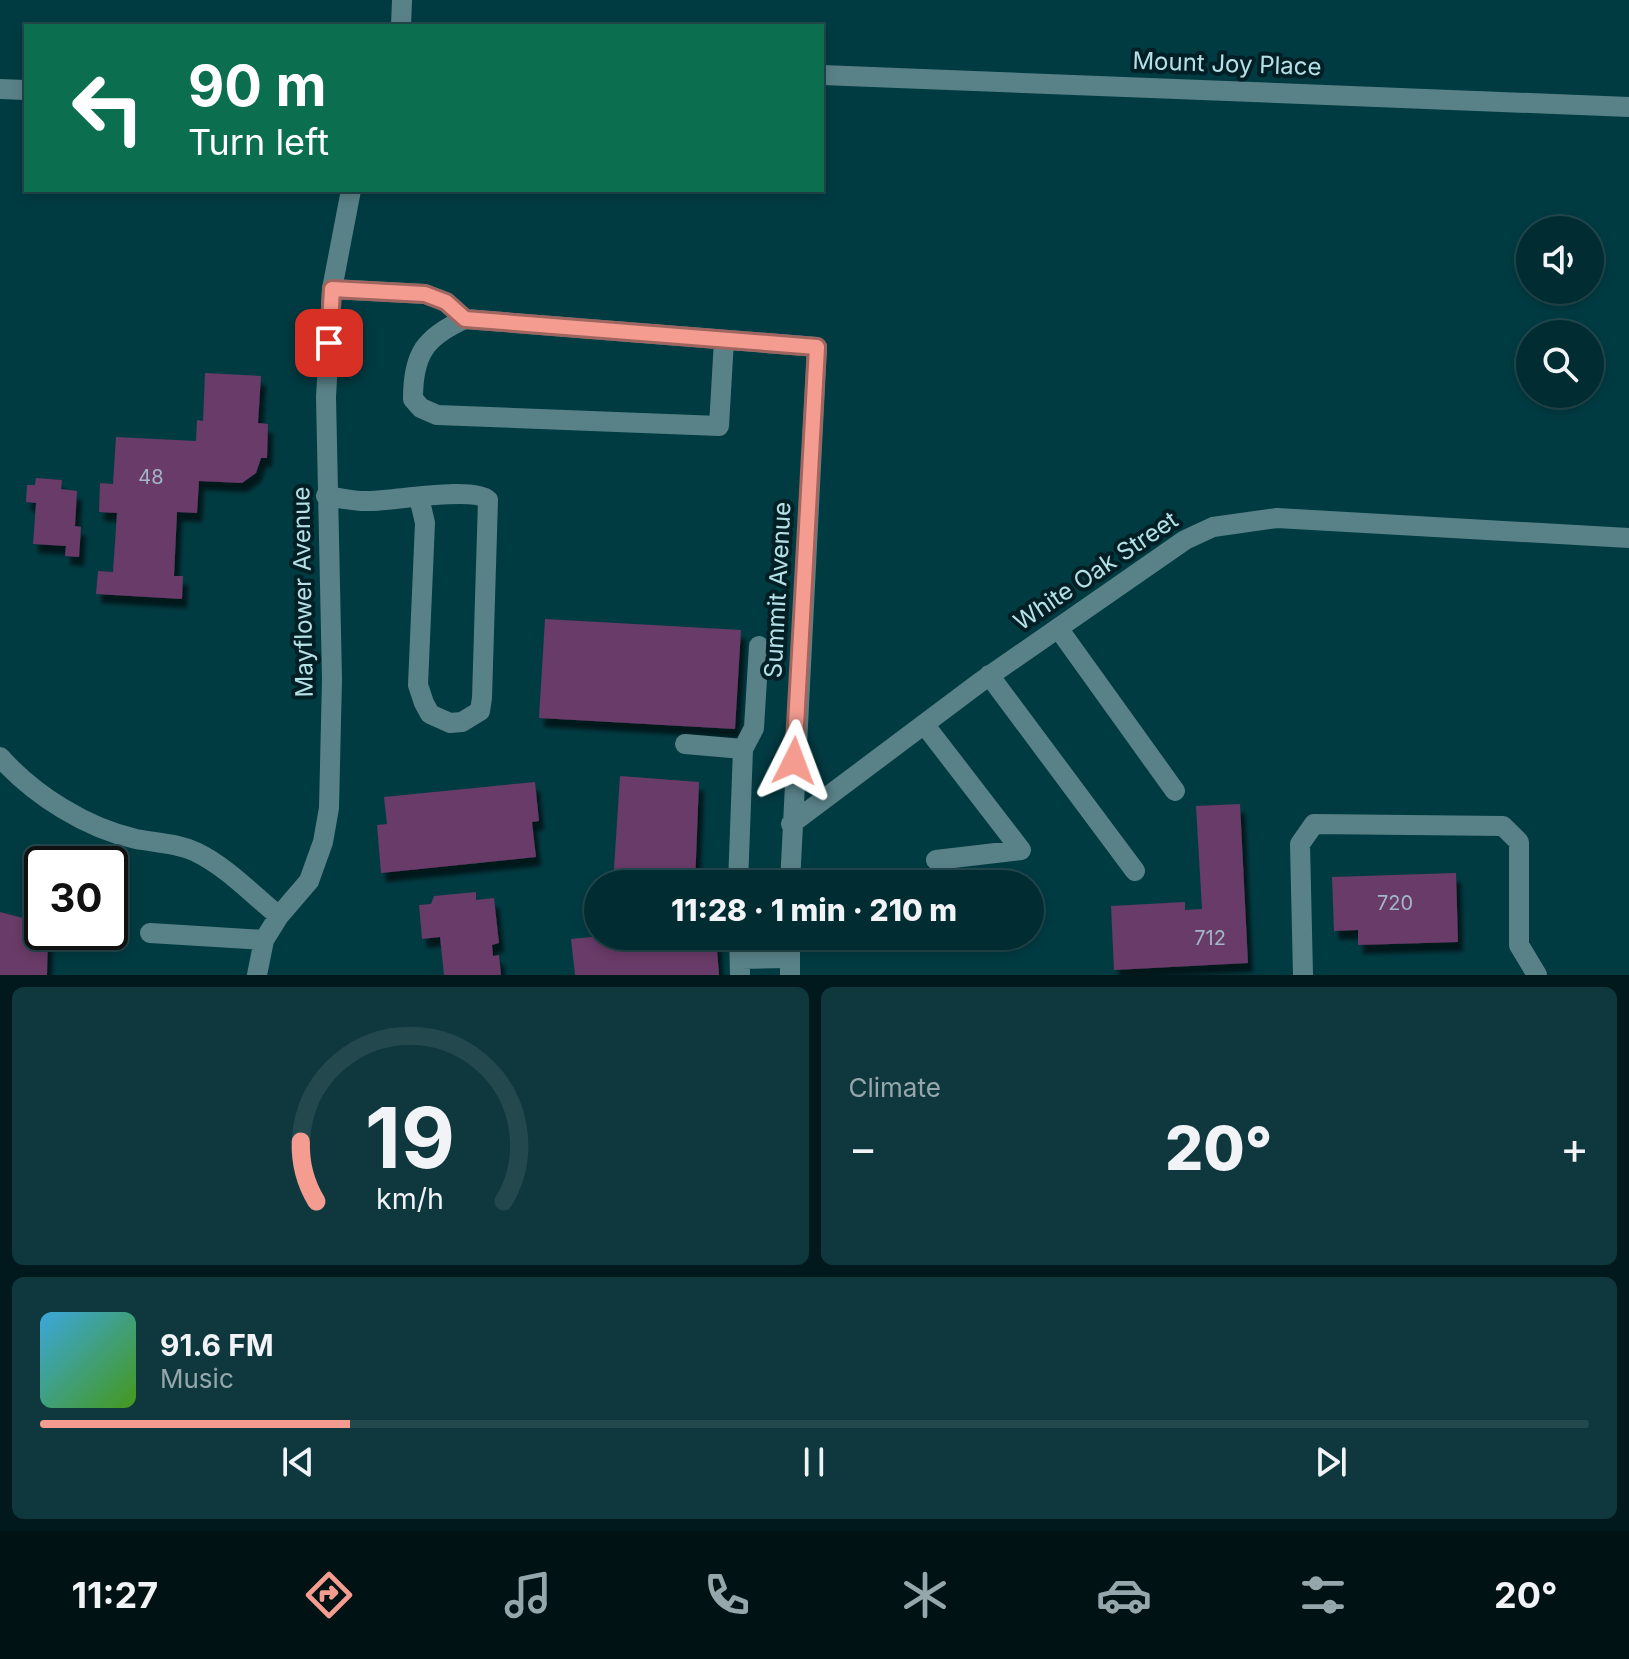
<!DOCTYPE html>
<html lang="en">
<head>
<meta charset="utf-8">
<style>
	body { margin:0; font-family:Inter,sans-serif; background:#0f383e; color:#f1f3f6; height:100vh; display:flex; flex-direction:column; font-size:30px; white-space:nowrap }
	* { box-sizing:border-box; margin:0 }
	p { font-size:26px; color:#96a7ac }
	.icon { flex:none; width:44px; height:44px; fill:none; stroke:currentColor; stroke-width:2; stroke-linecap:round; stroke-linejoin:round }
	.map { position:relative; height:975px; overflow:hidden }
	.sheet { display:flex; flex-direction:column; gap:12px; padding:12px; background:#01181c; flex:1 }
	.sheet>* { flex:none }
	.hud { position:absolute; left:24px; top:24px; width:800px; height:168px; border-radius:0px; box-shadow:0 4px 12px #0003,0 0 0 2px #23484d; background:#0b6e4f; color:#fff; overflow:hidden }
	.controls { position:absolute; left:1516px; top:216px; display:grid; gap:16px }
	.controls a { display:grid; place-items:center; width:88px; height:88px; border-radius:50%; background:#012c32; box-shadow:0 4px 12px #0003,0 0 0 2px #23484d; font-size:40px }
	.speed { position:absolute; left:24px; top:846px; display:flex; gap:16px; font-size:40px; font-weight:700; text-align:center }
	.speed>* { display:grid; place-content:center; width:104px; height:104px; border-radius:50%; background:#012c32; box-shadow:0 4px 12px #0003,0 0 0 2px #23484d; line-height:1 }
	.speed .limit { border:4px solid #111; border-radius:12px; background:#fff; color:#111 }
	.pin { position:absolute; display:grid; place-items:center; width:68px; height:68px; color:#fff; margin:-34px; border-radius:16px; box-shadow:0 4px 12px #0006 }
	.me { position:absolute; width:88px; margin:-44px; rotate:3deg; stroke-linejoin:round; filter:drop-shadow(0 0 6px #0008) }
	.turn { display:flex; align-items:center; gap:28px; height:168px; padding:0 32px; font-size:36px }
	.turn .icon { width:104px; height:104px; stroke-width:2.5 }
	.turn b { display:block; font-size:56px; line-height:68px }
	.big { font-size:60px; font-weight:800; line-height:1.1 }
	.sheet .widget { flex:1; display:flex; flex-direction:column; justify-content:center; gap:12px; min-width:0; padding:0 28px; border-radius:12px; background:#0f383e }
	.sheet .dial { align-items:center; gap:0 }
	.dial svg { height:208px; overflow:visible; fill:none; stroke:#23484d; stroke-width:7; stroke-linecap:round; text-anchor:middle }
	.dial text { fill:#f1f3f6; stroke:none }
	.song { display:flex; align-items:center; gap:24px }
	.cover { width:96px; height:96px; border-radius:12px; background:linear-gradient(135deg,hsl(200 70% 55%),hsl(100 70% 35%)) }
	.played { height:8px; border-radius:4px; background:linear-gradient(90deg,#f59c90 20%,#23484d 20%) }
	.keys { display:flex; justify-content:space-around; direction:ltr }
	.heat { display:flex; justify-content:space-between; align-items:center; font-size:44px; direction:ltr }
	.sheet .tiles { flex:1; display:grid; gap:12px; grid-template-columns:1fr 1fr }
	.widget:last-child { grid-column:span 2 }
	.trip { position:absolute; left:584px; top:870px; width:460px; height:80px; border-radius:40px; background:#012c32; box-shadow:0 4px 12px #0003,0 0 0 2px #23484d; font-weight:800; line-height:80px; text-align:center }
	.tabs { display:flex; height:128px; justify-content:space-around; align-items:center; background:#001214; color:#96a7ac }
	.tabs .icon { width:56px; height:56px }
	.tabs .current { color:#f59c90 }
	.tabs b { font-size:36px; color:#f1f3f6 }
	.map>svg:first-child { display:block }
</style>
</head>
<body>
<div class="map">
<svg width="1629" height="975" viewBox="0 0 1629 975">
	<defs>
		<filter id="shadow"><feDropShadow dx="5" dy="9" stdDeviation="2" flood-color="#0009"/></filter>
	</defs>
	<rect width="100%" height="100%" fill="#013b42"/>
	<!-- building -->
	<path fill="#693a67" filter="url(#shadow)" d="M205 373 261 376 258 423 268 424 267 458H261L256 473 242 483 199 481 197 513 177 512 174 576H183L182 599 96 594 98 571 113 572 117 513 99 512 100 483 113 484 116 437 196 441 197 420 203 421Z
		M36 478 62 480 61 489 77 491 75 526 81 527 79 557 65 556 66 546 33 544 36 503 26 502 27 485H35Z
		M545 619 741 630 735 729 539 718Z
		M620 776 699 782 695 884H613Z
		M535 782 539 821 532 822 536 857 381 873 377 825 387 824 384 797Z
		M1240 804 1248 963 1114 970 1111 906 1185 902V910L1202 909 1196 806Z
		M1456 873 1458 942 1358 945V930L1334 931 1332 877Z
		M476 892V900L494 898 499 943 492 945 493 956 499 955 501 975H444L440 937 422 939 419 905 431 904 434 896Z
		M0 912 42 923V932H48L47 975H0Z
		M602 936H716L719 975H575L571 939Z"/>
	<g fill="none" stroke-linecap="round" stroke-linejoin="round">
		<!-- minor -->
		<path stroke="#598288" stroke-width="20" d="M401 26 402 0
			M822 75 1629 107
			M0 89 26 90
			M332 289 425 294 446 302 465 319 817 347 790 884
			M465 319C425 337 413 354 413 399L421 408 437 415 719 426 724 340
			M326 496C341 498 356 502 370 501 394 501 473 486 488 500L482 698 480 711 462 722 450 723 430 714 424 703 418 685 425 523 419 497
			M1058 628 1175 791
			M989 675 1135 871
			M924 724 1021 850 936 860
			M685 744 743 749
			M0 757C34 795 86 828 136 839 157 843 176 843 196 852 227 867 253 895 279 916
			M791 824 979 683 1185 540 1213 527 1277 518 1629 538
			M738 884 743 749 754 728 759 646
			M150 933 264 940
			M739 936 740 975
			M740 959 790 958
			M257 975 264 940 279 916 309 881 323 842 329 808 332 679 326 397 332 289 351 190
			M790 975V936
			M1303 975 1300 844 1314 824 1503 826 1519 842V945L1537 975"/>
	</g>
	<g fill="none" stroke-linecap="round" stroke-linejoin="round">
		<defs>
			<path id="route" d="M329 343 332 289 425 294 446 302 465 319 817 347 794 761"/>
		</defs>
		<!-- route casing -->
		<use href="#route" stroke="#9f655e" stroke-width="20"/>
		<!-- route -->
		<use href="#route" stroke="#f59c90" stroke-width="14"/>
	</g>
	<g text-anchor="middle" stroke-width="8" stroke-linejoin="round" paint-order="stroke">
		<!-- number labels -->
		<g font-size="20" fill="#a2b6c7">
			<text x="151" y="484">48</text>
			<text x="1395" y="910">720</text>
			<text x="1210" y="945">712</text>
		</g>
		<!-- street labels -->
		<g font-size="24" fill="#b5e0e7" stroke="#011f24">
			<text transform="translate(1227 64) rotate(2)" y="8">Mount Joy Place</text>
			<text transform="translate(1096 571) rotate(-34)" y="8">White Oak Street</text>
			<text transform="translate(778 590) rotate(-87)" y="8">Summit Avenue</text>
			<text transform="translate(303 592) rotate(-91)" y="8">Mayflower Avenue</text>
		</g>
	</g>
</svg>
<div class="controls">
<a><svg class="icon" aria-label="sound" viewBox="0 0 24 24"><path d="M4 9h4l5-4v14l-5-4H4zM17 9q2 3 0 6"/></svg></a>
<a><svg class="icon" aria-label="search" viewBox="0 0 24 24"><circle cx="10" cy="10" r="6"/><path d="M15 15l6 6"/></svg></a>
</div>
<div class="speed"><div class="limit">30</div></div>
<div class="pin" style="left:329px;top:343px;background:#d93025"><svg class="icon" aria-label="arrive" viewBox="0 0 24 24"><path d="M6 21V4h12l-3 4 3 4H6"/></svg></div>
<svg class="me" style="left:794px;top:761px" viewBox="-20 -20 40 40"><path d="M0-17L14 15 0 8-14 15z" fill="#f59c90" stroke="#fff" stroke-width="4"/></svg>
<div class="trip">11:28 · 1 min · 210 m</div>
<div class="hud">
<div class="turn"><svg class="icon" aria-label="left" viewBox="0 0 24 24"><path d="M17 20v-9H6M10 6l-5 5 5 5"/></svg><div><b>90 m</b>Turn left</div></div>
</div>
</div>
<section class="sheet">
<div class="tiles">
<div class="widget dial"><svg viewBox="0 0 100 80">
<path d="M14 69A42 42 0 1 1 86 69"/>
<path d="M14 69A42 42 0 0 1 8 46" stroke="#f59c90"/>
<text x="50" y="56" font-size="32" font-weight="700">19</text>
<text x="50" y="72" font-size="11">km/h</text>
</svg></div>
<div class="widget"><p>Climate</p>
<div class="heat"><a>−</a><b class="big">20°</b><a>+</a></div>
</div>
<div class="widget">
<div class="song"><i class="cover"></i><div><b>91.6 FM</b><p>Music</p></div></div>
<div class="played"></div>
<div class="keys"><svg class="icon" aria-label="previous" viewBox="0 0 24 24"><path d="M18 5L8 12l10 7zM5 5v14"/></svg><svg class="icon" aria-label="pause" viewBox="0 0 24 24"><path d="M8 5v14M16 5v14"/></svg><svg class="icon" aria-label="next" viewBox="0 0 24 24"><path d="M6 5l10 7-10 7zM19 5v14"/></svg></div>
</div>
</div>
</section>
<nav class="tabs">
<b>11:27</b>
<svg class="icon current" aria-label="directions" viewBox="0 0 24 24"><path d="M12 3l9 9-9 9-9-9zM9 14v-3h6M13 9l2 2-2 2"/></svg>
<svg class="icon" aria-label="music" viewBox="0 0 24 24"><path d="M9 18V5l10-2v13"/><circle cx="6" cy="18" r="3"/><circle cx="16" cy="16" r="3"/></svg>
<svg class="icon" aria-label="phone" viewBox="0 0 24 24"><path d="M5 4h4l2 5-3 2q2 4 5 5l2-3 5 2v4C11 20 4 13 5 4z"/></svg>
<svg class="icon" aria-label="climate" viewBox="0 0 24 24"><path d="M12 3v18M4 7l16 10M4 17L20 7"/></svg>
<svg class="icon" aria-label="car" viewBox="0 0 24 24"><path d="M5 17H2v-5l4-1 3-4h7l3 4 3 1v5h-3M9 17h6M6 11h13"/><circle cx="7" cy="17" r="2"/><circle cx="17" cy="17" r="2"/></svg>
<svg class="icon" aria-label="filters" viewBox="0 0 24 24"><path d="M4 7h16M4 17h16"/><circle cx="9" cy="7" r="2"/><circle cx="15" cy="17" r="2"/></svg>
<b>20°</b>
</nav>
</body>
</html>
